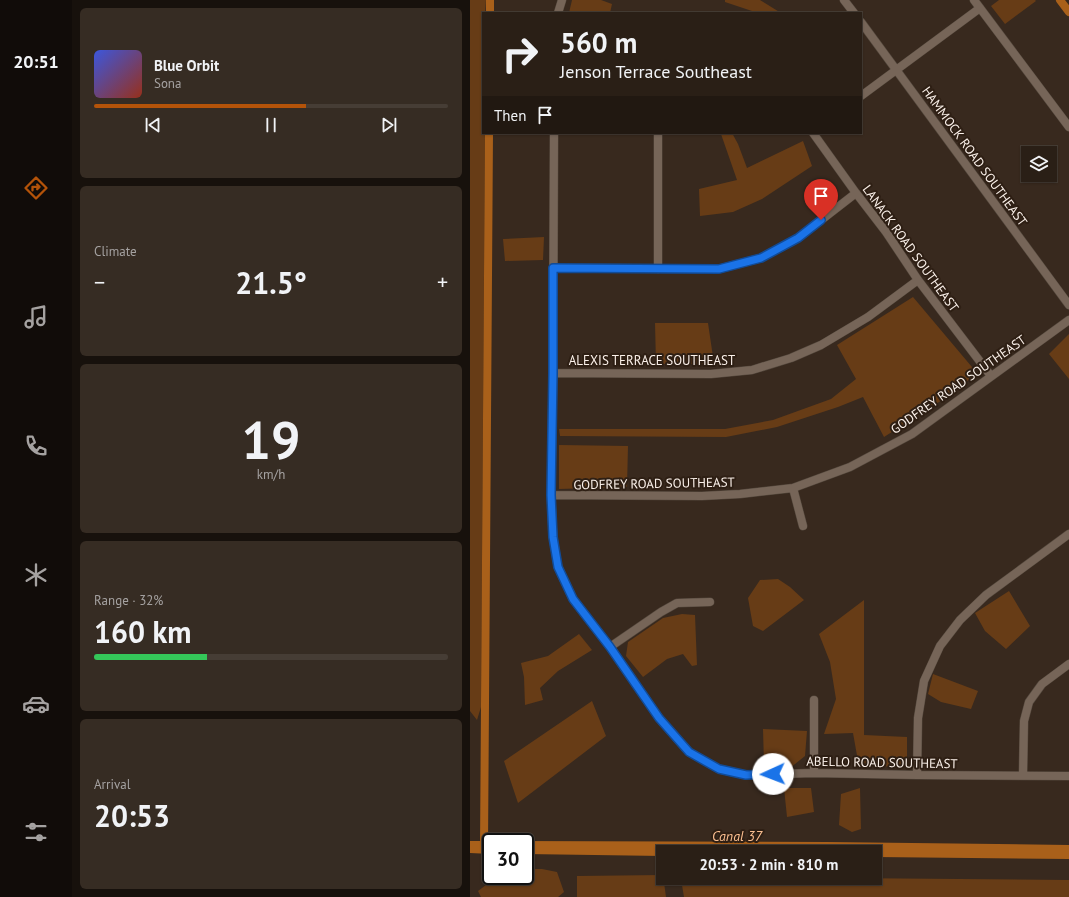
<!DOCTYPE html>
<html lang="en">
<head>
<meta charset="utf-8">
<style>
	body { margin:0; font-family:"PT Sans",sans-serif; background:#362c23; color:#f1f3f6; height:100vh; display:flex; flex-direction:column; font-size:15px; white-space:nowrap }
	* { box-sizing:border-box; margin:0 }
	p { font-size:13px; color:#a5a2a1 }
	.icon { flex:none; width:22px; height:22px; fill:none; stroke:currentColor; stroke-width:2; stroke-linecap:round; stroke-linejoin:round }
	.map { position:relative; flex:1; overflow:hidden }
	.details { display:flex; flex-direction:column; gap:8px; padding:8px; background:#17110c; width:398px }
	.details>* { flex:none }
	.hud { position:absolute; left:12px; top:12px; width:380px; height:122px; border-radius:0px; box-shadow:0 1px 3px #0004,0 0 0 1px #463d35; background:#2a1f16; color:#f1f3f6; overflow:hidden }
	.buttons { position:absolute; left:551px; top:146px; display:grid; gap:8px }
	.buttons a { display:grid; place-items:center; width:36px; height:36px; border-radius:0px; background:#2a1f16; box-shadow:0 1px 3px #0004,0 0 0 1px #463d35; font-size:20px }
	.speed { position:absolute; left:12px; top:833px; display:flex; gap:8px; font-size:20px; font-weight:700; text-align:center }
	.speed>* { display:grid; place-content:center; width:52px; height:52px; border-radius:50%; background:#2a1f16; box-shadow:0 1px 3px #0004,0 0 0 1px #463d35; line-height:1 }
	.speed .limit { border:2px solid #111; border-radius:6px; background:#fff; color:#111 }
	.pin { position:absolute; display:grid; place-items:center; width:34px; height:34px; color:#fff; margin:-41px -17px; border-radius:50% 50% 50% 0; rotate:-45deg; box-shadow:0 0 4px #0007 }
	.pin .icon { rotate:45deg }
	.me { position:absolute; width:44px; margin:-22px; rotate:268deg; stroke-linejoin:round; filter:drop-shadow(0 0 3px #0008) }
	.turn { display:flex; align-items:center; gap:14px; height:84px; padding:0 12px; font-size:18px }
	.turn .icon { width:52px; height:52px; stroke-width:2.5 }
	.turn b { display:block; font-size:28px; line-height:34px }
	.then { display:flex; align-items:center; height:38px; padding:0 12px; background:#0003; gap:8px; font-size:15px }
	.big { font-size:30px; font-weight:700; line-height:1.1 }
	.details .tile { flex:1; display:flex; flex-direction:column; justify-content:center; gap:6px; min-width:0; padding:0 14px; border-radius:6px; background:#362c23 }
	.details .dial { align-items:center; gap:0 }
	.dial b { font-size:52px; line-height:1 }
	.song { display:flex; align-items:center; gap:12px }
	.cover { width:48px; height:48px; border-radius:6px; background:linear-gradient(135deg,hsl(230 70% 55%),hsl(10 70% 35%)) }
	.played { height:4px; border-radius:2px; background:linear-gradient(90deg,#b45309 60%,#463d35 60%) }
	.keys { display:flex; justify-content:space-around; direction:ltr }
	.heat { display:flex; justify-content:space-between; align-items:center; font-size:22px; direction:ltr }
	.charge { height:6px; border-radius:3px; background:linear-gradient(90deg,#34c759 32%,#463d35 0) }
	.trip { position:absolute; left:186px; top:845px; width:226px; height:40px; border-radius:0px; background:#2a1f16; box-shadow:0 1px 3px #0004,0 0 0 1px #463d35; font-weight:700; line-height:40px; text-align:center }
	main { display:flex; flex:1; min-height:0 }
	.tab-bar { display:flex; flex-direction:column; width:72px; justify-content:space-around; align-items:center; background:#110c09; color:#a5a2a1 }
	.tab-bar .icon { width:28px; height:28px }
	.tab-bar .on { color:#b45309 }
	.tab-bar b { font-size:18px; color:#f1f3f6 }
	.map>svg:first-child { display:block }
</style>
</head>
<body>
<main>
<nav class="tab-bar">
<b>20:51</b>
<svg class="icon on" aria-label="directions" viewBox="0 0 24 24"><path d="M12 3l9 9-9 9-9-9zM9 14v-3h6M13 9l2 2-2 2"/></svg>
<svg class="icon" aria-label="music" viewBox="0 0 24 24"><path d="M9 18V5l10-2v13"/><circle cx="6" cy="18" r="3"/><circle cx="16" cy="16" r="3"/></svg>
<svg class="icon" aria-label="phone" viewBox="0 0 24 24"><path d="M5 4h4l2 5-3 2q2 4 5 5l2-3 5 2v4C11 20 4 13 5 4z"/></svg>
<svg class="icon" aria-label="climate" viewBox="0 0 24 24"><path d="M12 3v18M4 7l16 10M4 17L20 7"/></svg>
<svg class="icon" aria-label="car" viewBox="0 0 24 24"><path d="M5 17H2v-5l4-1 3-4h7l3 4 3 1v5h-3M9 17h6M6 11h13"/><circle cx="7" cy="17" r="2"/><circle cx="17" cy="17" r="2"/></svg>
<svg class="icon" aria-label="filters" viewBox="0 0 24 24"><path d="M4 7h16M4 17h16"/><circle cx="9" cy="7" r="2"/><circle cx="15" cy="17" r="2"/></svg>
</nav>
<section class="details">
<div class="tile">
<div class="song"><i class="cover"></i><div><b>Blue Orbit</b><p>Sona</p></div></div>
<div class="played"></div>
<div class="keys"><svg class="icon" aria-label="previous" viewBox="0 0 24 24"><path d="M18 5L8 12l10 7zM5 5v14"/></svg><svg class="icon" aria-label="pause" viewBox="0 0 24 24"><path d="M8 5v14M16 5v14"/></svg><svg class="icon" aria-label="next" viewBox="0 0 24 24"><path d="M6 5l10 7-10 7zM19 5v14"/></svg></div>
</div>
<div class="tile"><p>Climate</p>
<div class="heat"><a>−</a><b class="big">21.5°</b><a>+</a></div>
</div>
<div class="tile dial"><b>19</b><p>km/h</p></div>
<div class="tile"><p>Range · 32%</p><b class="big">160 km</b><div class="charge"></div></div>
<div class="tile"><p>Arrival</p><b class="big">20:53</b></div>
</section>
<div class="map">
<svg width="599" height="897" viewBox="0 0 599 897">
	<rect width="100%" height="100%" fill="#38291e"/>
	<!-- green -->
	<path fill="#673c16" d="M0 0H16L15 13H13V133H15L11 707 7 720 0 711Z
		M102 0H131L142 4 140 13H99Z
		M255 0H290L311 13H288L255 2Z
		M529 0H565L566 1 535 24 521 6Z
		M201 133H262L268 144 277 168 333 141 342 166 292 199 263 212 230 216 229 189 267 180 251 134H201Z
		M74 237 73 260 35 261 33 239Z
		M443 297 507 373 480 395 414 437 393 397 368 407 307 427 256 437 90 436 89 429H255L303 420 361 399 386 379 367 345Z
		M185 323H238L243 357 234 364H186Z
		M599 334V379L579 354Z
		M89 445 158 446 157 487 89 489Z
		M308 579 320 587 334 600 293 631 283 626 278 598 290 580Z
		M539 591 560 626 536 649 515 631 505 613Z
		M394 600V735L437 737V767L403 766 388 761 383 733 354 734 366 699 360 662 349 634Z
		M212 614 225 615 227 665 222 666 213 654 197 659 173 677 156 656 158 642 193 618Z
		M109 634 122 650 88 671 70 688 73 700 55 705 54 677 51 663 78 656Z
		M463 674 508 691 501 709 471 702 458 694Z
		M122 701 136 736 48 803 34 761Z
		M293 729 337 731 335 756 320 768 294 764Z
		M314 788H341L344 812 317 817Z
		M390 788 391 829 382 832 369 825 371 794Z
		M55 869H72L87 872 94 892 88 897H11L8 891 28 876H55Z
		M193 875 196 897H107V876Z
		M217 878H371L599 880V897H214L212 885Z"/>
	<!-- water -->
	<path fill="#a9601a" d="M0 841 358 842 599 845V859L405 857V852H193V856L55 854V842H21V854L0 853Z"/>
	<g fill="none" stroke-linecap="round" stroke-linejoin="round">
		<!-- canal -->
		<path stroke="#a9601a" stroke-width="8" d="M590 0 599 12
			M20 13V0
			M14 847 19 133"/>
		<defs>
			<path id="street" d="M374 0 384 13
				M504 0 599 127
				M88 13 92 0
				M391 22 599 305
				M391 96 510 8
				M84 133 83 373 81 495 83 537 88 567 103 599 140 647 189 718 219 752 249 769 276 775 344 773 447 775 599 776
				M343 133 386 193 416 232 448 280 521 376
				M83 268 249 269 291 258 328 238 386 193
				M188 269V133
				M83 373 241 374 282 370 321 358 351 345 398 317 448 280
				M323 488 333 526
				M81 495 232 496 270 494 323 488 380 467 442 434 599 320
				M140 647 191 612 207 603 240 602
				M344 773V700
				M447 775 448 718 454 681 470 646 490 620 516 595 599 534
				M553 775 554 721 559 702 572 684 599 664"/>
		</defs>
		<!-- street casing -->
		<use href="#street" stroke="#54483d" stroke-width="9"/>
		<!-- street -->
		<use href="#street" stroke="#766558" stroke-width="8"/>
	</g>
	<g fill="none" stroke-linecap="round" stroke-linejoin="round">
		<defs>
			<path id="route" d="M303 774 276 775 249 769 219 752 189 718 140 647 103 599 88 567 83 537 81 495 83 373V268L249 269 291 258 328 238 351 220"/>
		</defs>
		<!-- route casing -->
		<use href="#route" stroke="#114b97" stroke-width="10"/>
		<!-- route -->
		<use href="#route" stroke="#1a73e8" stroke-width="7"/>
	</g>
	<g text-anchor="middle" stroke-width="4" stroke-linejoin="round" paint-order="stroke">
		<!-- street labels -->
		<g font-size="13" fill="#fbf1ea" stroke="#2e1f14">
			<text transform="translate(505 156) rotate(54)" y="5">HAMMOCK ROAD SOUTHEAST</text>
			<text transform="translate(441 248) rotate(54)" y="5">LANACK ROAD SOUTHEAST</text>
			<text x="182" y="365">ALEXIS TERRACE SOUTHEAST</text>
			<text transform="translate(488 384) rotate(-35)" y="5">GODFREY ROAD SOUTHEAST</text>
			<text transform="translate(184 483) rotate(-1)" y="5">GODFREY ROAD SOUTHEAST</text>
			<text transform="translate(412 762) rotate(1)" y="5">ABELLO ROAD SOUTHEAST</text>
		</g>
		<!-- water labels -->
		<g font-size="14" font-style="italic" fill="#fabe90" stroke="#2e1f14">
			<text x="267" y="841">Canal 37</text>
		</g>
	</g>
</svg>
<div class="buttons">
<a><svg class="icon" aria-label="layers" viewBox="0 0 24 24"><path d="M12 4l9 5-9 5-9-5zM3 14l9 5 9-5"/></svg></a>
</div>
<div class="speed"><div class="limit">30</div></div>
<div class="pin" style="left:351px;top:220px;background:#d93025"><svg class="icon" aria-label="arrive" viewBox="0 0 24 24"><path d="M6 21V4h12l-3 4 3 4H6"/></svg></div>
<svg class="me" style="left:303px;top:774px" viewBox="-20 -20 40 40"><circle r="19" fill="#fff"/><path d="M0-13L10 11 0 6-10 11z" fill="#1a73e8"/></svg>
<div class="trip">20:53 · 2 min · 810 m</div>
<div class="hud">
<div class="turn"><svg class="icon" aria-label="right" viewBox="0 0 24 24"><path d="M7 20v-9h11M14 6l5 5-5 5"/></svg><div><b>560 m</b>Jenson Terrace Southeast</div></div>
<div class="then">Then<svg class="icon" aria-label="arrive" viewBox="0 0 24 24"><path d="M6 21V4h12l-3 4 3 4H6"/></svg></div>
</div>
</div>
</main>
</body>
</html>
